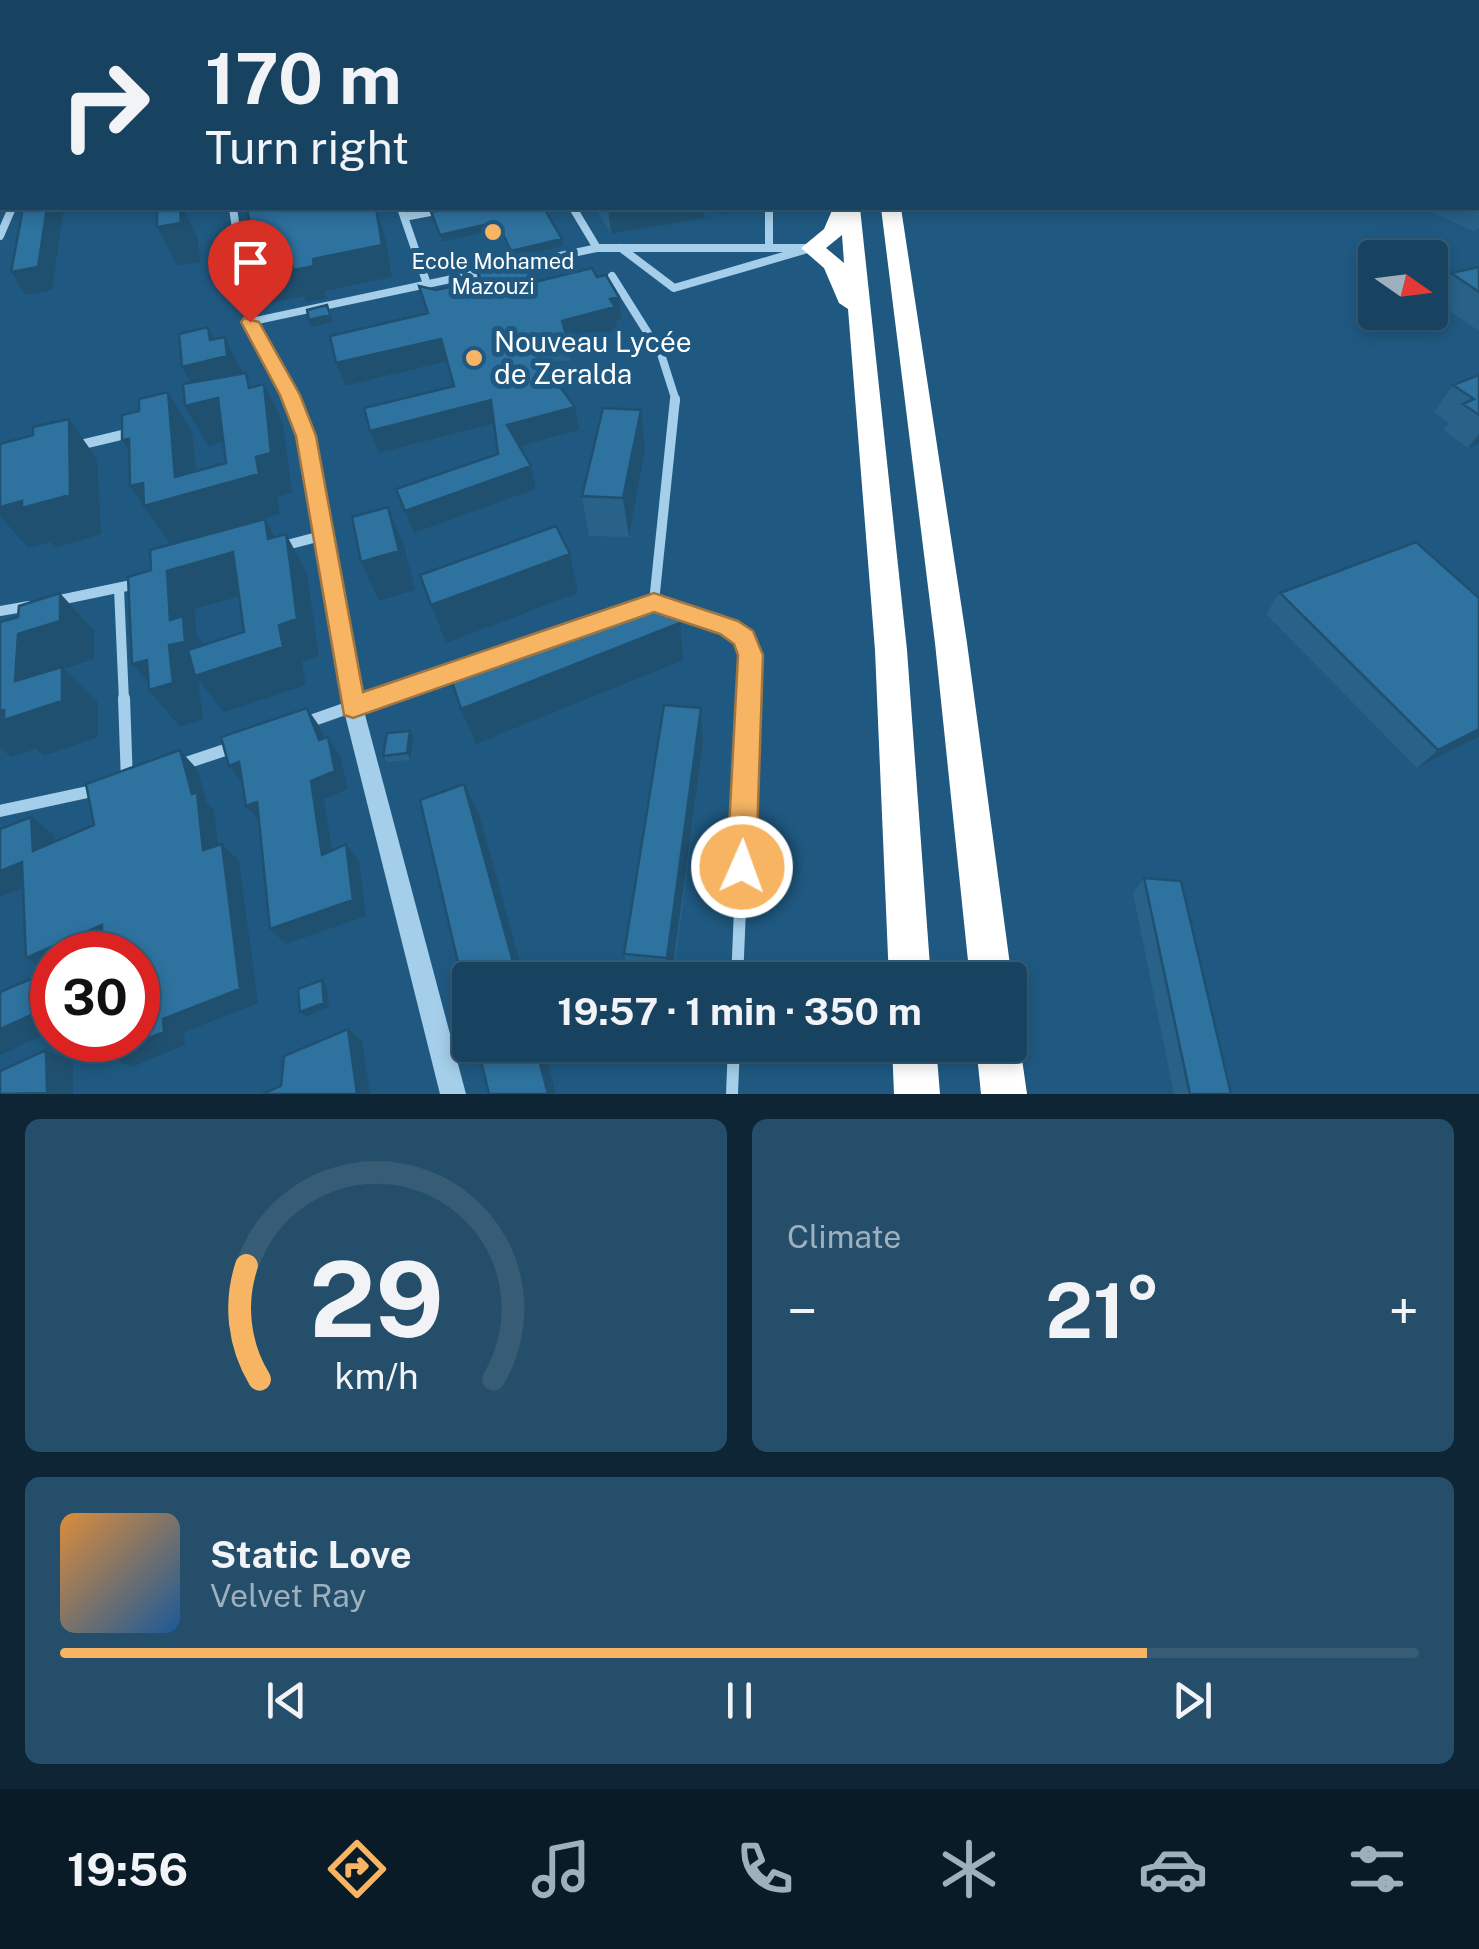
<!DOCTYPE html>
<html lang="en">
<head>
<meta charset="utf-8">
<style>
	body { margin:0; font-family:"Public Sans",sans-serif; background:#244e6a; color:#f1f3f6; height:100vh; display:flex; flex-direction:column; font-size:38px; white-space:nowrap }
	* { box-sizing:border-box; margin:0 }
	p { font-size:32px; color:#9eb0bd }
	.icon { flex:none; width:55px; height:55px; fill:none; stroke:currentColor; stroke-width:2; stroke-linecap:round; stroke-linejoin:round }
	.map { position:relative; height:1094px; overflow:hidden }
	.sheet { display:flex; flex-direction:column; gap:25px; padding:25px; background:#0d2535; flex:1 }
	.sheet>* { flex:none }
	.banner { position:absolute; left:0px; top:0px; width:1480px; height:210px; box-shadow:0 5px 15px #0003,0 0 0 2px #365c76; background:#174361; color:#f1f3f6; overflow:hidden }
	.needle { width:65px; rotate:104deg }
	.buttons { position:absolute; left:1358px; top:240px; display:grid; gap:20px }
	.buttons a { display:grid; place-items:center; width:90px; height:90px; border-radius:10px; background:#174361; box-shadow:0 5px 15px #0003,0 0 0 2px #365c76; font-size:50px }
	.speed { position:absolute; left:30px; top:932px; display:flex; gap:20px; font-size:50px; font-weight:700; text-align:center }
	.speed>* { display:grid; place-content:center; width:130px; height:130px; border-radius:50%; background:#174361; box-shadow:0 5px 15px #0003,0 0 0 2px #365c76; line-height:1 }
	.speed .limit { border:15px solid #d22; background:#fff; color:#111 }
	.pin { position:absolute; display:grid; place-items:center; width:85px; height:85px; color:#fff; margin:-102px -42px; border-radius:50% 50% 50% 0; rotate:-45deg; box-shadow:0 0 10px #0007 }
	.pin .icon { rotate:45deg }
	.me { position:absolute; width:110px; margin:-55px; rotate:2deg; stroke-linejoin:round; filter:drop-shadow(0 0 8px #0008) }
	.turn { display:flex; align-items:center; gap:35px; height:210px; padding:0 40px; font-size:45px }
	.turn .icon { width:130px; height:130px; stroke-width:2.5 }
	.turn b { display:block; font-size:70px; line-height:85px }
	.big { font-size:75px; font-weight:700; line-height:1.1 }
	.sheet .card { flex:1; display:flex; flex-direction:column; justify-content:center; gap:15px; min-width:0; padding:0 35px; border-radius:15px; background:#244e6a }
	.sheet .dial { align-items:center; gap:0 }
	.dial svg { height:260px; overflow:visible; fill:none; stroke:#365c76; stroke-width:7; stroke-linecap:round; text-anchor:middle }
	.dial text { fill:#f1f3f6; stroke:none }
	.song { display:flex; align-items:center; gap:30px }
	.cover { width:120px; height:120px; border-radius:15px; background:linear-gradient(135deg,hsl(30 70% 55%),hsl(210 70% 35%)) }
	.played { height:10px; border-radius:5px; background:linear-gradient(90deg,#f7b564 80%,#365c76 80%) }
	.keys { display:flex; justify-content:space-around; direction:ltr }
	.heat { display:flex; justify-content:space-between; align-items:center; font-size:55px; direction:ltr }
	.sheet .tiles { flex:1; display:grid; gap:25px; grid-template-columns:1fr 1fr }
	.card:last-child { grid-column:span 2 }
	.trip { position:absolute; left:452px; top:962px; width:575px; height:100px; border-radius:10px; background:#174361; box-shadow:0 5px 15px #0003,0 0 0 2px #365c76; font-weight:700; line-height:100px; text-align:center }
	.tabs { display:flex; height:160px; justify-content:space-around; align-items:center; background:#091b27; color:#9eb0bd }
	.tabs .icon { width:70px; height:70px }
	.tabs .on { color:#f7b564 }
	.tabs b { font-size:45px; color:#f1f3f6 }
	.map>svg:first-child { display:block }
</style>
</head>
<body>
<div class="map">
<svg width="1479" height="1094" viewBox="0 0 1479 1094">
	<rect width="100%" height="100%" fill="#1f5981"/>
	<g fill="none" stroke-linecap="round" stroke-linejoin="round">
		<!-- stream -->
		<path stroke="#97cbea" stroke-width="4" d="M513 2 551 0"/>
		<!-- minor-far2 -->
		<path stroke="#a4cee9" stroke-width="8" d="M233 208 250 322
			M401 208 427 284
			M573 208 597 248
			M769 208V246
			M404 217 451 208
			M0 236 12 208
			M621 248 674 288 811 248
			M612 276 661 354 676 401"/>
		<!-- minor-far1 -->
		<path stroke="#a4cee9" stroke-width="10" d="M675 399 654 602C683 611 739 618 750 653 754 666 750 687 749 701
			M84 444 134 432
			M279 547 325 535
			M119 589 124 701
			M55 601 141 583
			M0 611 29 606
			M369 701 625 612"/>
		<!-- minor -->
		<path stroke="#a4cee9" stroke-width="12" d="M124 698 127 782
			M305 723 376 698
			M177 766 237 746
			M0 811 97 790
			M737 980 749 698
			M732 1094 734 1045"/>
		<!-- tertiary -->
		<path fill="#a4cee9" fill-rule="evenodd" d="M597 244H812L818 248 812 252H597L258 324 298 395 314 436 363 707 466 1094H440L343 707 298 436 282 395 243 322 250 318Z"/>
		<!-- motorway -->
		<path fill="#fff" fill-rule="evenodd" d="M871 0H885L886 2H871Z
			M833 208H860L907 650 931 980H889L875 650 848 309 839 303 824 268 801 248 824 229ZM842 235 844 263 826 248Z
			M881 208H901L967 643 1012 980 1010 985V980H970L935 643Z
			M1010 1028 1020 1045 1027 1094H981L976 1045H1010Z
			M892 1045H936L940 1094H894Z"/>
	</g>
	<!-- wall -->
	<path fill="#286289" d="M1479 160V228L1473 231 1422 208H1478Z
		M452 208 562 239 563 246 516 257 521 268 539 281 597 277 619 297 621 319 616 320 618 330 568 343 571 361H541L579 430 519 446 531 466 536 489 414 533 396 489 498 454 494 424 379 453 370 431 454 386 447 361 345 386 336 363 427 314 419 286 436 290 478 280 473 259 509 251 499 229 442 242 431 212Z
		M595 208H704L705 218 611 234Z
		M1479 267V331L1434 300 1451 273Z
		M1479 375V444L1468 448 1443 430 1449 423 1434 412 1453 385Z
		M645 450 629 537 589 536 582 496Z
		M1280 593 1479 737 1417 768 1266 614Z
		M701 708 703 744 673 980H631L624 954Z
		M410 731 414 737 410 760 387 762 383 756Z
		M1144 878 1231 1094H1174L1133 893Z"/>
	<!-- shaded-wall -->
	<path fill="#20506f" d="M2 111V151L0 155V115Z
		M47 208H93L63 213 52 290 26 295 11 272Z
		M180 208H183L198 239 200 262 177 266 157 227Z
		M376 208 385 236 392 277 325 291 327 298 306 302 304 296 271 303 257 271 313 259Z
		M608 208H704L705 218 611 234Z
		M720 208H748L720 214Z
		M497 222 499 229 442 242 440 235Z
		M562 239 563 246 512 258 511 251Z
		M619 297 621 319 616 320 618 330 568 343 562 321 610 299Z
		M327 305 333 322 312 327 309 320Z
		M208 327 224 357 225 337 245 377 239 438 208 446 185 406 201 402 182 367 210 340Z
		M441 339 447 361 345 386 336 363Z
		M264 384 283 424 292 493 277 497 280 514 171 545 130 486 175 477 168 392 192 432 198 491 256 457Z
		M491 400 497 423 379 453 370 431Z
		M575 407 579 430 513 448 507 425Z
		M641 410 645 450 629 537 623 498Z
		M69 419 97 459 101 534 55 548 50 542 28 548 0 516V507Z
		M1479 434V444L1468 448Z
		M129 439 148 480 122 440Z
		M531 466 536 489 414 533 405 511Z
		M388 507 404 546 415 590 379 601 361 562Z
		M265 519 287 558 268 539Z
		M286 534 307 573 319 656 302 662 306 685 224 712 200 682H198L203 719 180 727 149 690 154 689 132 664 147 660 169 645 170 620 167 571 233 552 257 591 195 609 196 634 211 653 279 625Z
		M570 554 578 593 446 643 431 605Z
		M60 593 94 631V659L64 669 98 703V737L44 756 36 749 11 757 0 747V711L15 681 18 634Z
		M680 623 683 660 476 744 461 709Z
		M307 708 320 727 331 759 319 740Z
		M701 708 703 744 671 980 667 958Z
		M1479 729V737L1417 768 1438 750Z
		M410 731 414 737 410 760 407 753Z
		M328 737 340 756 348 789 324 799 335 871 322 855 311 781Z
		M180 750 197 769 207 803 214 810 221 868 203 850 192 794Z
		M239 762 244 785 229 766Z
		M464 784 480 817 525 980H518Z
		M257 802 261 823 246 806Z
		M31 817 54 835 57 868 33 851Z
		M222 844 239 861 258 1003 184 1032 185 1045 132 1067 108 1055Z
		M346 844 359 861 366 916 286 944 270 929Z
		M22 862 46 879 0 897V871Z
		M102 925 124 941 92 955H52V972L51 973 26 958Z
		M40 975 52 982V1031L0 1055V1029Z
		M322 980 327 985 329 1007 306 1017 300 1012Z
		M348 1029 362 1041 370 1094H357Z
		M535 1045H543L556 1094H548Z
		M46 1050 73 1062V1094H45Z"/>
	<!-- building -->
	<path fill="#2e729f" stroke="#20506f" stroke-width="2.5" d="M40 0H54L53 2H39Z
		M598 0H641L643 2H581Z
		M741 0H763V2H741Z
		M2 15V111L0 115V18Z
		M1478 160H1479V208L1478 207Z
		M23 208H47L38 267 11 272Z
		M157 208H180L181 223 157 227Z
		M247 208H271V209L376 208 382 245 313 259 314 266 293 270 292 264 257 271Z
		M452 208H544L562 239 511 251 497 222 440 235 431 212Z
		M513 251 521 268 534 270 539 281 592 268 597 277 606 275 619 297 610 299 615 307 562 321 567 338H524L575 407 507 425 531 466 405 511 396 489 498 454 491 400 370 431 364 408 454 386 441 339 336 363 330 336 428 313 419 286 436 290 481 280 473 259Z
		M1479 267V292L1451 273Z
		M327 305 330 315 309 320 307 310Z
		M208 327 210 340 225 337 227 356 182 367 179 334Z
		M246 373 249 388 264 384 271 453 256 457 259 474 144 506 143 483 130 486 129 439 122 440V415L139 411V399L168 392 175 477 226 463 218 398 185 406 183 384Z
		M1479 375V415L1463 404 1474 399 1453 385Z
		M603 408 641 410 623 498 582 496Z
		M69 419 70 495 22 508V501L0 507V444L33 435V427Z
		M388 507 399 551 361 562 352 517Z
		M265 519 268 539 286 534 290 563 297 619 279 625 283 647 195 676 188 650 244 632 233 552 167 571 170 620 183 616 185 642 169 645 173 683 149 690 147 660 132 664 128 577 151 570 150 550Z
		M556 526 570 554 431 605 420 575Z
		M1416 542 1479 598V729L1438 750 1280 593Z
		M60 593V621L18 634 15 681 62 667V701L4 720V710L0 711V622L18 617 19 606Z
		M665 596 680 623 461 709 451 679Z
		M664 705 701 708 667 958 624 954Z
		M307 708 319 740 328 737 335 771 311 781 322 855 346 844 353 900 270 929 257 802 246 806 239 762 229 766 221 737Z
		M410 731 407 753 383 756 387 733Z
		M180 750 192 794 197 792 203 850 222 844 240 989 163 1019 164 1032 108 1055 107 1040H138V955H103L102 925 26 958 22 862 0 871V829L31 817 33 851 94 825 86 784Z
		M464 784 518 980H470V1014L420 800Z
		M1144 878 1181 881 1231 1094H1190Z
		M40 975 38 1012 0 1029V992Z
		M322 980 324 1003 300 1012 298 989Z
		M348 1029 357 1094H262L281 1086 284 1056Z
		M477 1045H535L548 1094H489Z
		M46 1050 47 1093 0 1094V1071Z"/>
	<!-- route -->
	<path fill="#f7b564" stroke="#a17641" stroke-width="2.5" d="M244 318 259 322 300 395 316 436 363 692 654 593 738 621 753 631 763 655 756 867 752 877 742 881 731 877 727 867 738 655 734 644 720 634 654 612 353 718 344 715 296 436 280 395 241 322Z"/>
	<!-- markers -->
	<g fill="#f7b564" stroke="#1f5981" stroke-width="4">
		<circle cx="493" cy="232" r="10"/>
		<circle cx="474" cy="358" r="10"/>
	</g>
	<g text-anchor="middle" stroke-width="10" stroke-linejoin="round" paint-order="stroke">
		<!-- far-poi labels -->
		<g font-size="22" fill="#fff" stroke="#1f5981">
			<text x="493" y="269">Ecole Mohamed<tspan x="493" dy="25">Mazouzi</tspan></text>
		</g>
		<!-- poi labels -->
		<g font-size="28" fill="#fff" stroke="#1f5981" text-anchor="start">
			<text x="494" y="352">Nouveau Lycée<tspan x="494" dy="32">de Zeralda</tspan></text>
		</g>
	</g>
</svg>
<div class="buttons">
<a><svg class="needle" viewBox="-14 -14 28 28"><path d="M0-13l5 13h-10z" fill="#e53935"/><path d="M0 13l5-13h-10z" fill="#9eb0bd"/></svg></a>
</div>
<div class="speed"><div class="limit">30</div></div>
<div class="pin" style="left:250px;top:322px;background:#d93025"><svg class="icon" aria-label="arrive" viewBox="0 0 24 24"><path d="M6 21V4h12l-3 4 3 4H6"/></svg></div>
<svg class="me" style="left:742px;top:867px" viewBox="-20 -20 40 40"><circle r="17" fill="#f7b564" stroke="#fff" stroke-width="3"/><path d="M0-11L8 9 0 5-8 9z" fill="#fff"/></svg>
<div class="trip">19:57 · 1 min · 350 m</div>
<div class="banner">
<div class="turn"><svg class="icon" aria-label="right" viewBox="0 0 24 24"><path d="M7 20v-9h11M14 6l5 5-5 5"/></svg><div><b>170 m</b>Turn right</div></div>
</div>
</div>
<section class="sheet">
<div class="tiles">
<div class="card dial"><svg viewBox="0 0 100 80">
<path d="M14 69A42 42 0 1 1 86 69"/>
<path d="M14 69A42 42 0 0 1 10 34" stroke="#f7b564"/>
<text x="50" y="56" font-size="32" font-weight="700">29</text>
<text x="50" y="72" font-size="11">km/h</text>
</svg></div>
<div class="card"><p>Climate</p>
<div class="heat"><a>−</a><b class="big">21°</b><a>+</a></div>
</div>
<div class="card">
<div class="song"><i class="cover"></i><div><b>Static Love</b><p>Velvet Ray</p></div></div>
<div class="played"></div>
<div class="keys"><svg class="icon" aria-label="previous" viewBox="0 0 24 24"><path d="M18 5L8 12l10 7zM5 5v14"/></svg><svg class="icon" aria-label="pause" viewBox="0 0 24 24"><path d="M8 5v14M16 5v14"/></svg><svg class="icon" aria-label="next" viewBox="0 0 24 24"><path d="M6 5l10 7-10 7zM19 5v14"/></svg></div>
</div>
</div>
</section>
<nav class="tabs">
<b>19:56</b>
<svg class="icon on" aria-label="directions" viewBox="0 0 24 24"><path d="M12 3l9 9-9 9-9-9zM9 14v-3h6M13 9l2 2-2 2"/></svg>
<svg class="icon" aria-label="music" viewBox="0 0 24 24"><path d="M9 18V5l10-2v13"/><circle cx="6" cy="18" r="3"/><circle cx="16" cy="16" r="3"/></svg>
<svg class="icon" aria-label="phone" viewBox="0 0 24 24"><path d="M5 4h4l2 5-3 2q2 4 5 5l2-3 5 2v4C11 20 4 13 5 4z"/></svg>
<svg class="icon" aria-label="climate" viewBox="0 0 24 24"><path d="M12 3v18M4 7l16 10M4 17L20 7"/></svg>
<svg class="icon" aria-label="car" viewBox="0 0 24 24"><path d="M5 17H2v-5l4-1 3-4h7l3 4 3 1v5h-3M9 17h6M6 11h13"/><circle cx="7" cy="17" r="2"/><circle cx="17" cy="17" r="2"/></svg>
<svg class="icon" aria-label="filters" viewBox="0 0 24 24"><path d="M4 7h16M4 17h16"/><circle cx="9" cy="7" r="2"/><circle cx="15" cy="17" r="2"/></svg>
</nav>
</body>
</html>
